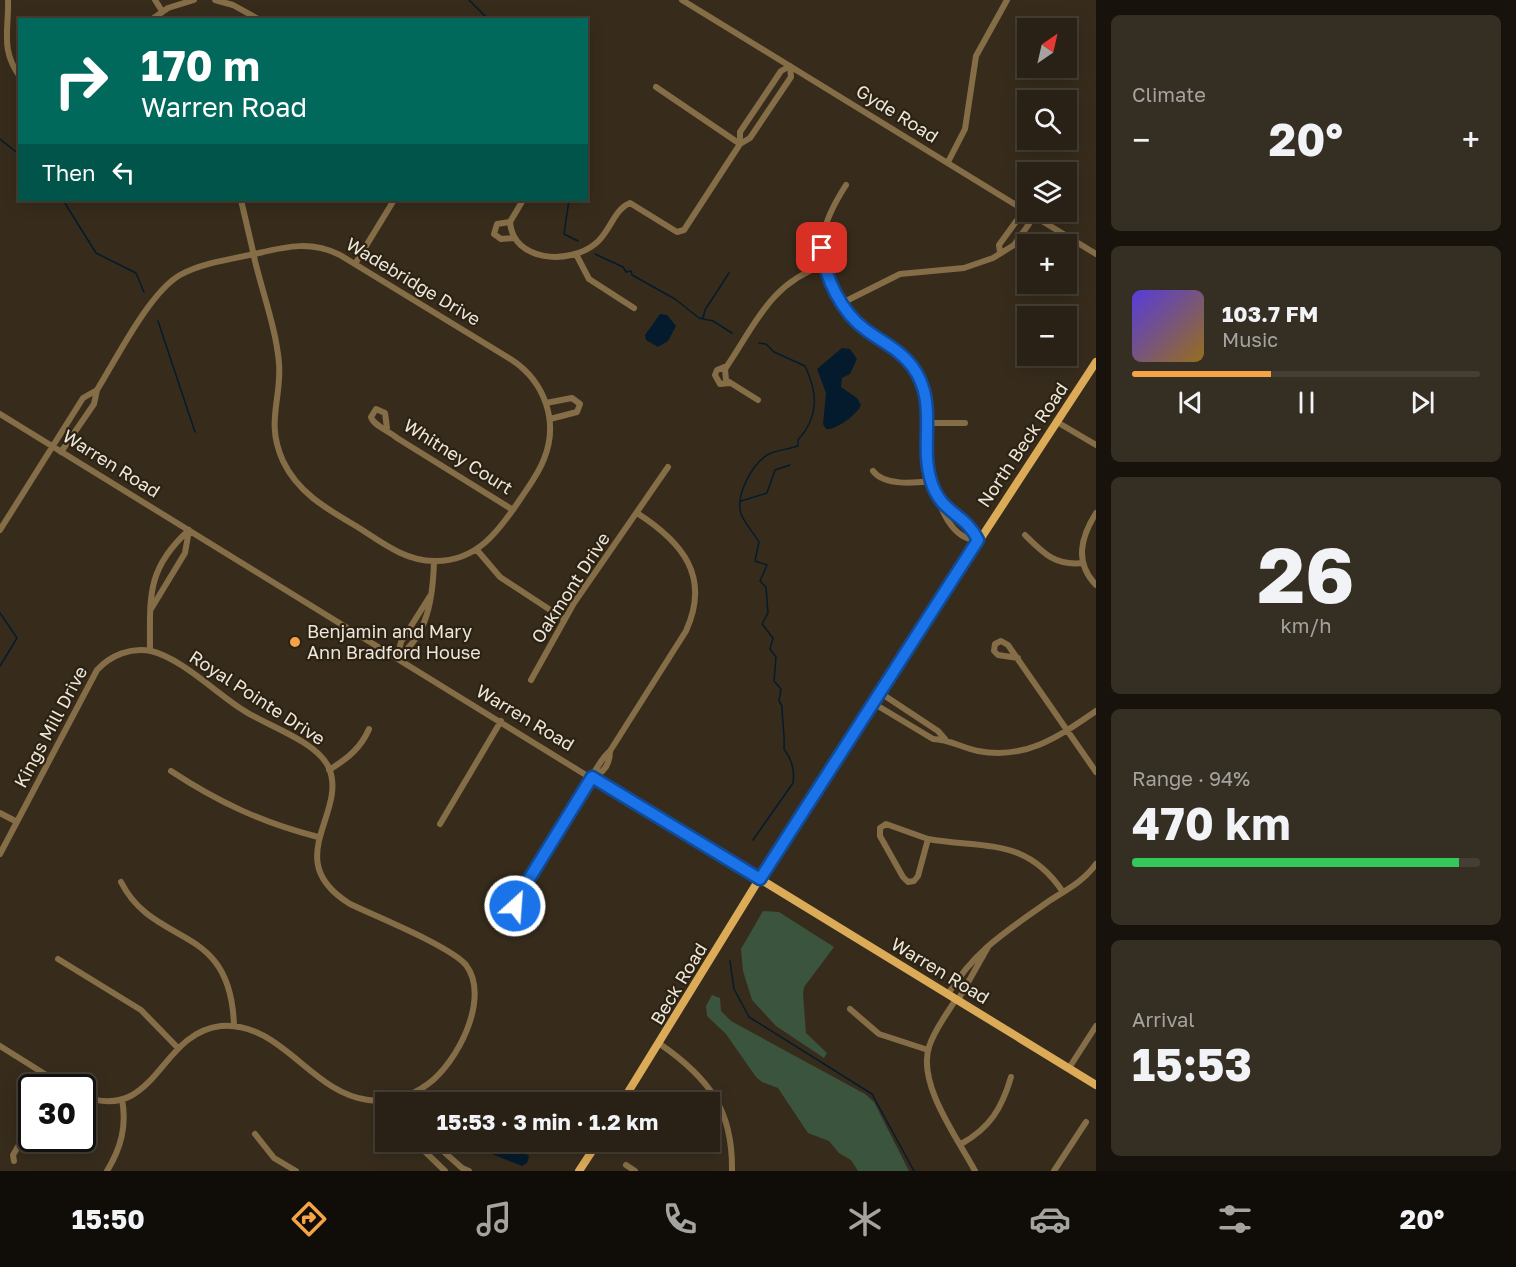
<!DOCTYPE html>
<html lang="en">
<head>
<meta charset="utf-8">
<style>
	body { margin:0; font-family:"Golos Text",sans-serif; background:#352e22; color:#f1f3f6; height:100vh; display:flex; flex-direction:column; font-size:22px; white-space:nowrap }
	* { box-sizing:border-box; margin:0 }
	p { font-size:20px; color:#a5a3a0 }
	.icon { flex:none; width:33px; height:33px; fill:none; stroke:currentColor; stroke-width:2; stroke-linecap:round; stroke-linejoin:round }
	.map { position:relative; flex:1; overflow:hidden }
	.side { display:flex; flex-direction:column; gap:15px; padding:15px; background:#17120c; width:420px }
	.side>* { flex:none }
	.banner { position:absolute; left:18px; top:18px; width:570px; height:183px; border-radius:0px; box-shadow:0 3px 15px #0003,0 0 0 2px #453e34; background:#00695c; color:#fff; overflow:hidden }
	.needle { width:39px; rotate:34deg }
	.tools { position:absolute; left:1017px; top:18px; display:grid; gap:12px }
	.tools a { display:grid; place-items:center; width:60px; height:60px; border-radius:0px; background:#292115; box-shadow:0 3px 15px #0003,0 0 0 2px #453e34; font-size:30px }
	.speed { position:absolute; left:18px; top:1074px; display:flex; gap:12px; font-size:30px; font-weight:700; text-align:center }
	.speed>* { display:grid; place-content:center; width:78px; height:78px; border-radius:50%; background:#292115; box-shadow:0 3px 15px #0003,0 0 0 2px #453e34; line-height:1 }
	.speed .limit { border:3px solid #111; border-radius:9px; background:#fff; color:#111 }
	.pin { position:absolute; display:grid; place-items:center; width:51px; height:51px; color:#fff; margin:-26px; border-radius:12px; box-shadow:0 3px 9px #0006 }
	.me { position:absolute; width:66px; margin:-33px; rotate:26deg; stroke-linejoin:round; filter:drop-shadow(0 0 4px #0008) }
	.turn { display:flex; align-items:center; gap:21px; height:126px; padding:0 24px; font-size:27px }
	.turn .icon { width:78px; height:78px; stroke-width:2.5 }
	.turn b { display:block; font-size:42px; line-height:51px }
	.then { display:flex; align-items:center; height:57px; padding:0 24px; background:#0003; gap:12px; font-size:22px }
	.big { font-size:45px; font-weight:700; line-height:1.1 }
	.side .widget { flex:1; display:flex; flex-direction:column; justify-content:center; gap:9px; min-width:0; padding:0 21px; border-radius:9px; background:#352e22 }
	.side .dial { align-items:center; gap:0 }
	.dial b { font-size:78px; line-height:1 }
	.song { display:flex; align-items:center; gap:18px }
	.cover { width:72px; height:72px; border-radius:9px; background:linear-gradient(135deg,hsl(250 70% 55%),hsl(40 70% 35%)) }
	.played { height:6px; border-radius:3px; background:linear-gradient(90deg,#f5a345 40%,#453e34 40%) }
	.keys { display:flex; justify-content:space-around; direction:ltr }
	.heat { display:flex; justify-content:space-between; align-items:center; font-size:33px; direction:ltr }
	.charge { height:9px; border-radius:4px; background:linear-gradient(90deg,#34c759 94%,#453e34 0) }
	.trip { position:absolute; left:375px; top:1092px; width:345px; height:60px; border-radius:0px; background:#292115; box-shadow:0 3px 15px #0003,0 0 0 2px #453e34; font-weight:700; line-height:60px; text-align:center }
	.tab-bar { display:flex; height:96px; justify-content:space-around; align-items:center; background:#100d08; color:#a5a3a0 }
	.tab-bar .icon { width:42px; height:42px }
	.tab-bar .on { color:#f5a345 }
	.tab-bar b { font-size:27px; color:#f1f3f6 }
	main { display:flex; flex:1; min-height:0 }
	.map>svg:first-child { display:block }
</style>
</head>
<body>
<main>
<div class="map">
<svg width="1096" height="1171" viewBox="0 0 1096 1171">
	<rect width="100%" height="100%" fill="#372c1c"/>
	<!-- green -->
	<path fill="#3b543e" d="M763 911 779 912 834 947 804 987 803 994 806 1033 827 1053 824 1058 776 1026 752 1000 743 971 741 949Z
		M712 995 720 998 721 1011 731 1021 865 1094 874 1102 909 1171H858L851 1160 839 1153 829 1141 808 1133 778 1088 762 1082 756 1077 726 1034 707 1016 706 1006Z"/>
	<!-- water -->
	<path fill="#041b2d" d="M660 314 667 315 676 326 668 341 658 347 646 340 645 335Z
		M842 348 850 349 857 359 850 374 842 378 841 387 857 398 861 405C857 415 836 430 826 429L823 424 826 393 817 369Z
		M462 1142H507L529 1156 527 1163 522 1166Z"/>
	<g fill="none" stroke-linecap="round" stroke-linejoin="round">
		<!-- stream -->
		<path stroke="#041b2d" stroke-width="1.5" d="M469 0 489 20
			M0 139 20 155
			M63 200 96 253 136 273 144 292
			M569 200 564 234 578 241
			M595 254 623 267 626 272 631 271 632 275 675 299 699 318 713 321 732 333
			M703 318 705 310 729 273
			M158 321 195 432
			M741 501 767 493 775 470 790 465
			M0 613 17 638 0 666
			M753 840 793 783C795 770 791 758 784 749 785 734 782 720 782 706L779 701 781 689 774 681 776 657 770 649 773 638 762 624 768 613 766 587 760 581 767 565 755 561 759 542C754 533 745 524 741 514 735 495 753 461 771 453 779 450 789 449 798 446V440C819 417 818 393 805 366L774 352 766 344 759 343
			M730 961 734 989 749 1017 872 1094 914 1171"/>
		<!-- minor -->
		<path stroke="#856d47" stroke-width="6" d="M8 0C9 31 0 49 20 77
			M155 0 162 11
			M215 0 233 5 260 20
			M682 0 1096 254
			M151 20 168 8 194 0
			M656 87 740 144
			M948 162 965 129 976 56 1007 0
			M846 185C821 224 814 247 836 290 843 304 849 317 862 327 882 344 907 352 919 377 936 409 925 447 931 481 939 503 950 541 978 540L973 529 941 504
			M523 200 510 222C513 262 569 265 595 244 610 233 613 210 630 203L677 232 684 230 740 144 750 138 791 77 790 66 781 71 740 132V144
			M510 222 497 224 494 234 501 239 514 238
			M576 254 589 279 634 308
			M355 264 394 200
			M842 303 900 274 964 268 993 258 1014 245 1029 224V213L1020 216 999 245 1000 252
			M727 366 717 370 715 375 720 384 730 383
			M758 400 726 380 725 369C756 324 769 284 824 265
			M546 403 572 398 580 404 577 412 550 419
			M0 414 680 833 760 879
			M1057 422 1096 445
			M929 423H965
			M387 428 385 413 376 409 371 417C374 426 389 431 397 438L513 510
			M61 452 94 404 97 390C117 358 149 293 180 275 203 262 234 259 259 253 288 246 312 241 340 255L512 360C545 382 559 422 544 459 539 473 529 486 521 498 499 531 477 562 434 561 404 561 380 541 356 526 327 509 298 493 283 461 265 422 282 399 279 363 276 329 263 294 255 261L252 247 241 200
			M873 471C884 486 914 483 931 481
			M1096 513C1081 537 1074 562 1096 585
			M0 530 83 398 97 390
			M1025 535C1043 553 1055 566 1083 563
			M477 550 500 577 564 619
			M151 609 185 553 189 530
			M150 651C150 597 146 569 189 530
			M397 658C428 635 433 598 434 561
			M397 658 401 642 430 596
			M1018 658 998 655 994 651 995 644 1001 641 1008 645 1096 772
			M531 680 574 603 668 467
			M879 692 938 731 945 739
			M873 703 933 739C949 739 962 748 978 751 1026 760 1058 737 1096 711
			M329 770C347 759 361 748 369 729
			M171 771C218 802 263 823 318 837
			M592 777C604 773 610 764 610 751
			M0 813 17 822
			M440 824 501 721
			M886 824 928 839 918 876 914 881 908 882 903 877 880 836V828Z
			M928 839C986 849 1026 837 1063 892
			M0 854 97 670C111 655 131 647 151 651 181 658 216 693 243 710 267 726 317 741 329 768 348 814 279 860 350 904 375 916 450 946 466 965 491 998 457 1063 428 1084 411 1097 389 1103 368 1100 311 1093 281 1021 221 1026 158 1033 157 1124 82 1096
			M121 882C155 949 231 921 234 1026
			M525 885 531 905 523 912 517 908C513 898 574 806 584 790 593 777 598 761 610 751L686 631C711 576 682 542 637 513
			M58 959 141 1010 177 1047
			M948 994C976 949 1007 931 1049 901 1066 890 1084 881 1096 864
			M956 999C947 1014 934 1030 929 1047 917 1084 958 1139 975 1171
			M958 1000 988 947
			M850 1009 879 1034 928 1050
			M660 1044C709 1078 733 1110 732 1171
			M0 1046 67 1088
			M1069 1068 1096 1026
			M255 1134 274 1158 296 1171
			M415 1142 445 1171
			M433 1142 462 1168 469 1171
			M961 1144C990 1128 1002 1108 1011 1077
			M14 1161 13 1155 32 1123
			M626 1165 635 1171
			M107 1171C121 1148 127 1126 122 1099
			M1054 1171 1086 1122"/>
		<!-- major -->
		<path stroke="#dcab58" stroke-width="8" d="M760 879 1096 1085
			M622 1102 776 852 1096 362
			M579 1171 598 1142"/>
	</g>
	<g fill="none" stroke-linecap="round" stroke-linejoin="round">
		<defs>
			<path id="route" d="M515 906 521 892 592 777 760 879 978 540C965 513 941 514 931 481 919 442 939 402 912 366 900 350 882 342 866 330 842 313 824 277 822 248"/>
		</defs>
		<!-- route casing -->
		<use href="#route" stroke="#114b97" stroke-width="15"/>
		<!-- route -->
		<use href="#route" stroke="#1a73e8" stroke-width="10"/>
	</g>
	<!-- markers -->
	<circle fill="#f5a345" stroke="#2c2212" stroke-width="2" cx="295" cy="642" r="6"/>
	<g text-anchor="middle" stroke-width="4.5" stroke-linejoin="round" paint-order="stroke">
		<!-- street labels -->
		<g font-size="18" fill="#ede6dc" stroke="#2c2212">
			<text transform="translate(897 114) rotate(32)" y="6">Gyde Road</text>
			<text transform="translate(413 282) rotate(31)" y="6">Wadebridge Drive</text>
			<text transform="translate(1023 445) rotate(-56)" y="6">North Beck Road</text>
			<text transform="translate(458 457) rotate(32)" y="6">Whitney Court</text>
			<text transform="translate(111 464) rotate(32)" y="6">Warren Road</text>
			<text transform="translate(571 588) rotate(-57)" y="6">Oakmont Drive</text>
			<text transform="translate(257 698) rotate(33)" y="6">Royal Pointe Drive</text>
			<text transform="translate(525 718) rotate(31)" y="6">Warren Road</text>
			<text transform="translate(51 727) rotate(-62)" y="6">Kings Mill Drive</text>
			<text transform="translate(940 971) rotate(31)" y="6">Warren Road</text>
			<text transform="translate(679 984) rotate(-59)" y="6">Beck Road</text>
		</g>
		<!-- poi labels -->
		<g font-size="18" fill="#ede6dc" stroke="#2c2212" text-anchor="start">
			<text x="307" y="638">Benjamin and Mary<tspan x="307" dy="21">Ann Bradford House</tspan></text>
		</g>
	</g>
</svg>
<div class="tools">
<a><svg class="needle" viewBox="-14 -14 28 28"><path d="M0-13l5 13h-10z" fill="#e53935"/><path d="M0 13l5-13h-10z" fill="#a5a3a0"/></svg></a>
<a><svg class="icon" aria-label="search" viewBox="0 0 24 24"><circle cx="10" cy="10" r="6"/><path d="M15 15l6 6"/></svg></a>
<a><svg class="icon" aria-label="layers" viewBox="0 0 24 24"><path d="M12 4l9 5-9 5-9-5zM3 14l9 5 9-5"/></svg></a>
<a>+</a>
<a>−</a>
</div>
<div class="speed"><div class="limit">30</div></div>
<div class="pin" style="left:822px;top:248px;background:#d93025"><svg class="icon" aria-label="arrive" viewBox="0 0 24 24"><path d="M6 21V4h12l-3 4 3 4H6"/></svg></div>
<svg class="me" style="left:515px;top:906px" viewBox="-20 -20 40 40"><circle r="17" fill="#1a73e8" stroke="#fff" stroke-width="3"/><path d="M0-11L8 9 0 5-8 9z" fill="#fff"/></svg>
<div class="trip">15:53 · 3 min · 1.2 km</div>
<div class="banner">
<div class="turn"><svg class="icon" aria-label="right" viewBox="0 0 24 24"><path d="M7 20v-9h11M14 6l5 5-5 5"/></svg><div><b>170 m</b>Warren Road</div></div>
<div class="then">Then<svg class="icon" aria-label="left" viewBox="0 0 24 24"><path d="M17 20v-9H6M10 6l-5 5 5 5"/></svg></div>
</div>
</div>
<section class="side">
<div class="widget"><p>Climate</p>
<div class="heat"><a>−</a><b class="big">20°</b><a>+</a></div>
</div>
<div class="widget">
<div class="song"><i class="cover"></i><div><b>103.7 FM</b><p>Music</p></div></div>
<div class="played"></div>
<div class="keys"><svg class="icon" aria-label="previous" viewBox="0 0 24 24"><path d="M18 5L8 12l10 7zM5 5v14"/></svg><svg class="icon" aria-label="pause" viewBox="0 0 24 24"><path d="M8 5v14M16 5v14"/></svg><svg class="icon" aria-label="next" viewBox="0 0 24 24"><path d="M6 5l10 7-10 7zM19 5v14"/></svg></div>
</div>
<div class="widget dial"><b>26</b><p>km/h</p></div>
<div class="widget"><p>Range · 94%</p><b class="big">470 km</b><div class="charge"></div></div>
<div class="widget"><p>Arrival</p><b class="big">15:53</b></div>
</section>
</main>
<nav class="tab-bar">
<b>15:50</b>
<svg class="icon on" aria-label="directions" viewBox="0 0 24 24"><path d="M12 3l9 9-9 9-9-9zM9 14v-3h6M13 9l2 2-2 2"/></svg>
<svg class="icon" aria-label="music" viewBox="0 0 24 24"><path d="M9 18V5l10-2v13"/><circle cx="6" cy="18" r="3"/><circle cx="16" cy="16" r="3"/></svg>
<svg class="icon" aria-label="phone" viewBox="0 0 24 24"><path d="M5 4h4l2 5-3 2q2 4 5 5l2-3 5 2v4C11 20 4 13 5 4z"/></svg>
<svg class="icon" aria-label="climate" viewBox="0 0 24 24"><path d="M12 3v18M4 7l16 10M4 17L20 7"/></svg>
<svg class="icon" aria-label="car" viewBox="0 0 24 24"><path d="M5 17H2v-5l4-1 3-4h7l3 4 3 1v5h-3M9 17h6M6 11h13"/><circle cx="7" cy="17" r="2"/><circle cx="17" cy="17" r="2"/></svg>
<svg class="icon" aria-label="filters" viewBox="0 0 24 24"><path d="M4 7h16M4 17h16"/><circle cx="9" cy="7" r="2"/><circle cx="15" cy="17" r="2"/></svg>
<b>20°</b>
</nav>
</body>
</html>
